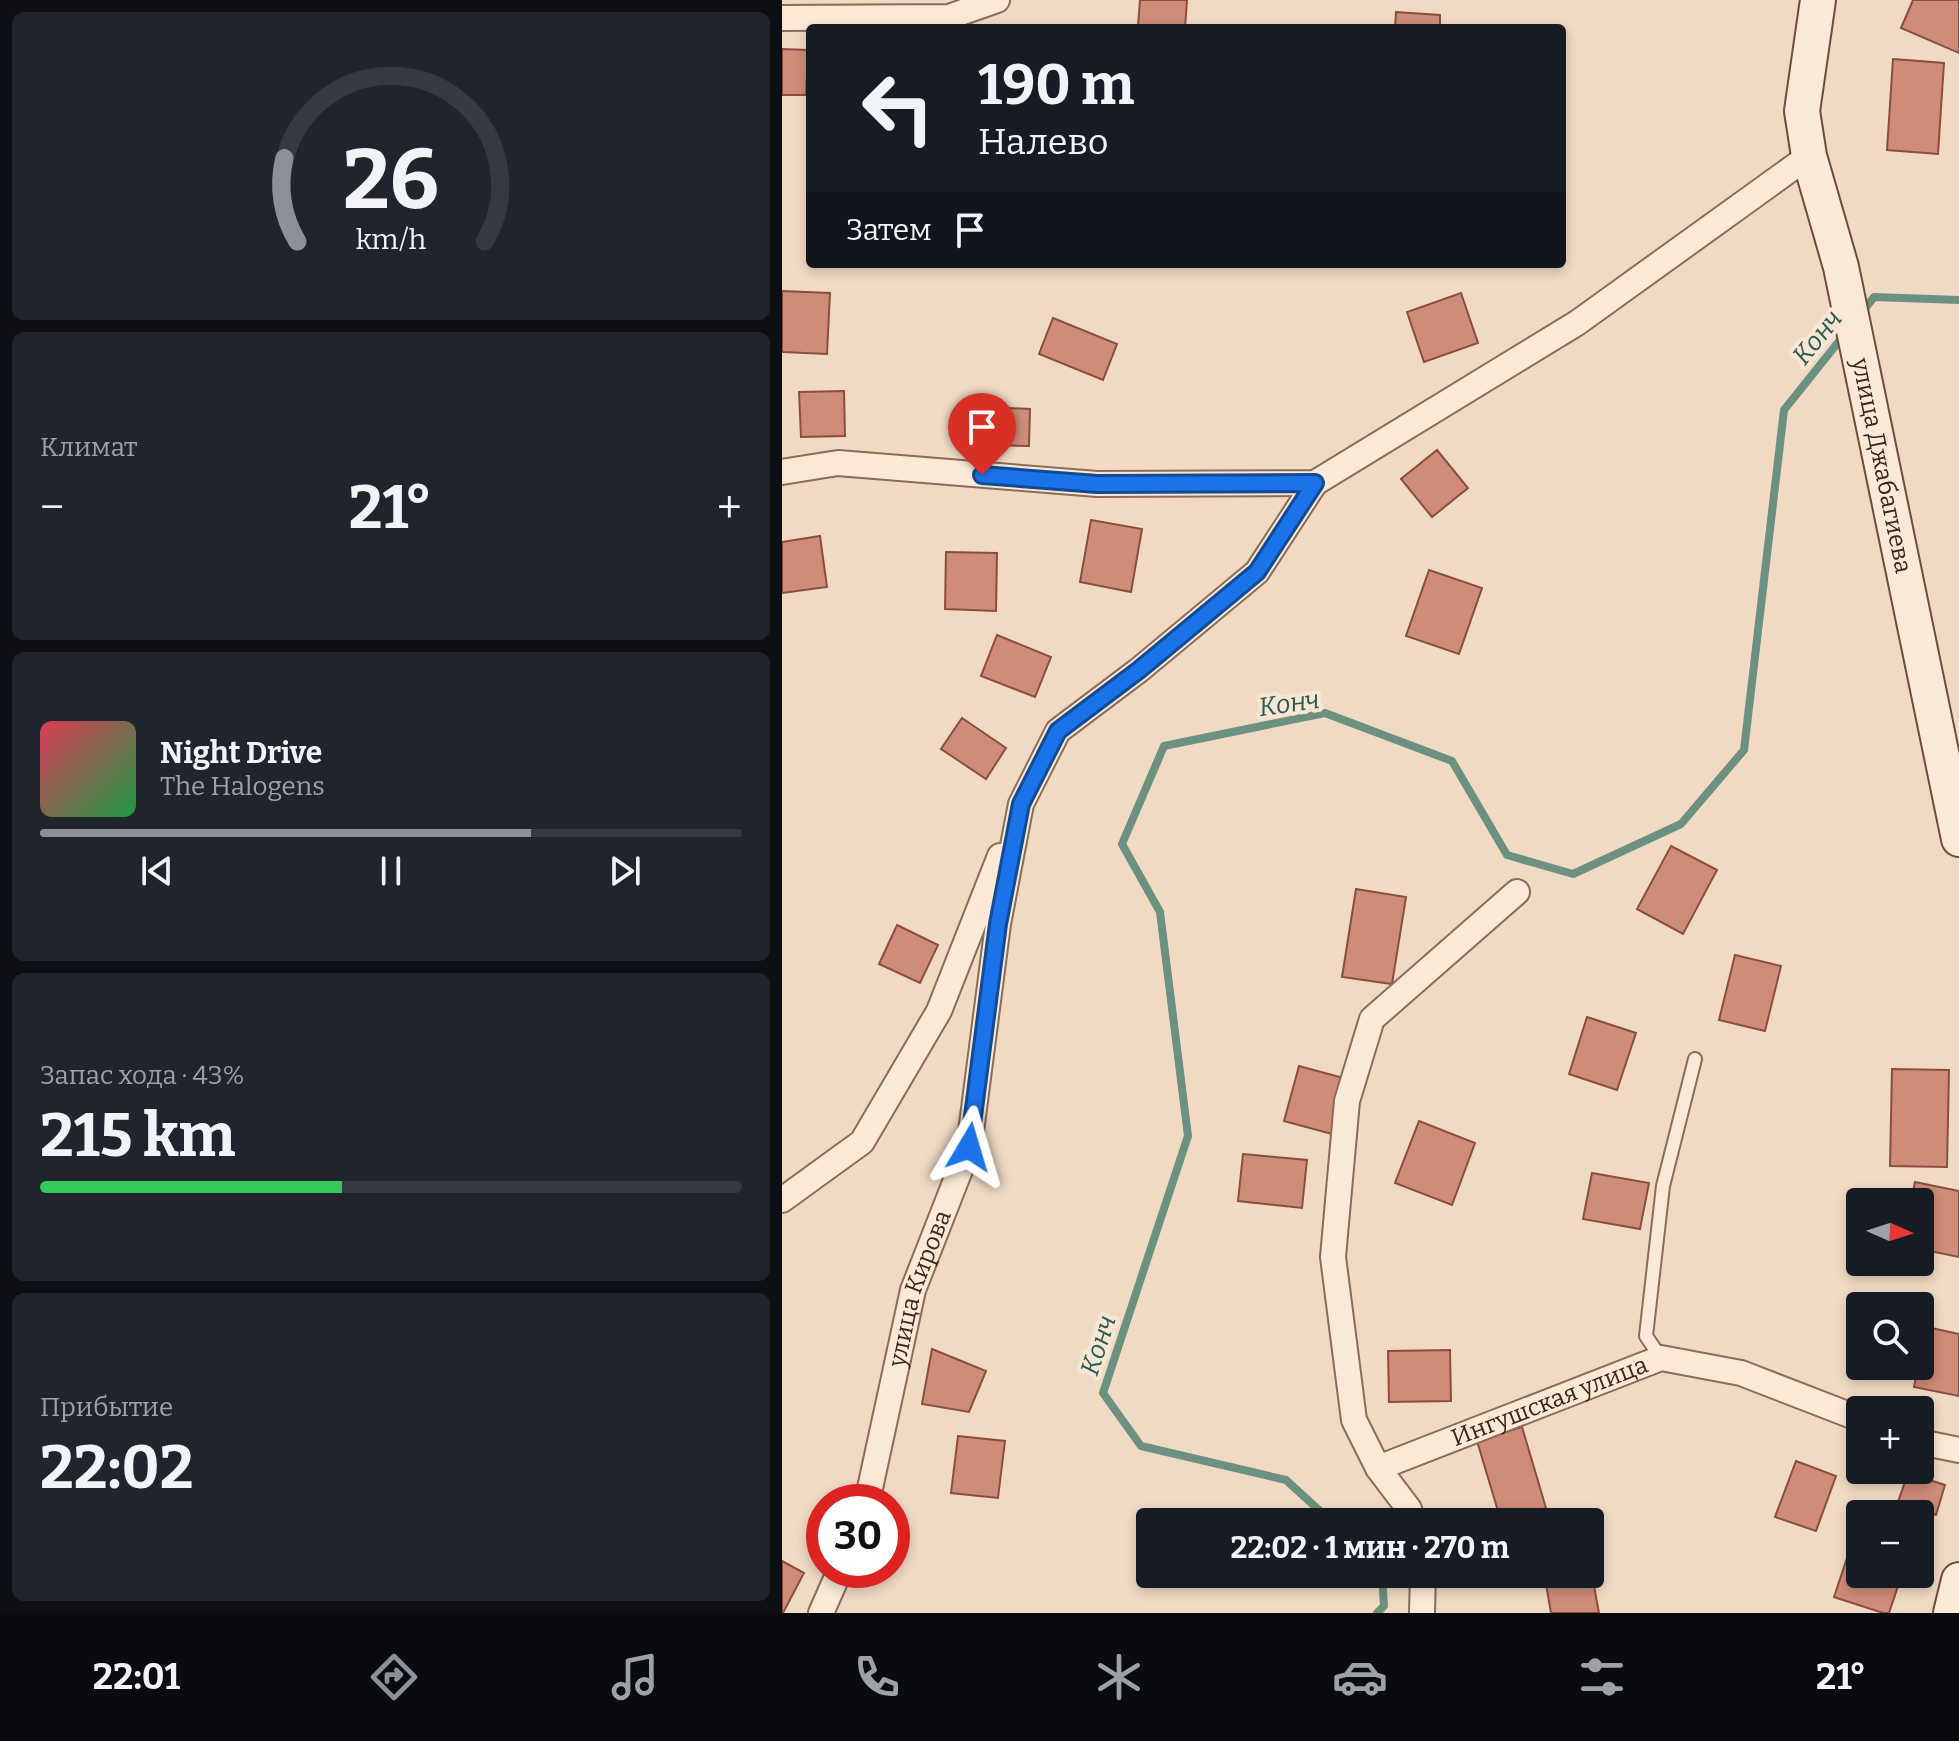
<!DOCTYPE html>
<html lang="ru">
<head>
<meta charset="utf-8">
<style>
	body { margin:0; font-family:Bitter,serif; background:#20242c; color:#f1f3f6; height:100vh; display:flex; flex-direction:column; font-size:30px; white-space:nowrap }
	* { box-sizing:border-box; margin:0 }
	p { font-size:26px; color:#9ea1a6 }
	.icon { flex:none; width:44px; height:44px; fill:none; stroke:currentColor; stroke-width:2; stroke-linecap:round; stroke-linejoin:round }
	.map { position:relative; flex:1; overflow:hidden }
	.sheet { display:flex; flex-direction:column; gap:12px; padding:12px; background:#0d0f14; width:782px }
	.sheet>* { flex:none }
	.banner { position:absolute; left:24px; top:24px; width:760px; height:244px; border-radius:8px; box-shadow:0 4px 12px #0003; background:#171b24; color:#f1f3f6; overflow:hidden }
	.needle { width:52px; rotate:93deg }
	.tools { position:absolute; left:1064px; top:1188px; display:grid; gap:16px }
	.tools a { display:grid; place-items:center; width:88px; height:88px; border-radius:8px; background:#171b24; box-shadow:0 4px 12px #0003; font-size:40px }
	.speed { position:absolute; left:24px; top:1484px; display:flex; gap:16px; font-size:40px; font-weight:700; text-align:center }
	.speed>* { display:grid; place-content:center; width:104px; height:104px; border-radius:50%; background:#171b24; box-shadow:0 4px 12px #0003; line-height:1 }
	.speed .limit { border:12px solid #d22; background:#fff; color:#111 }
	.pin { position:absolute; display:grid; place-items:center; width:68px; height:68px; color:#fff; margin:-82px -34px; border-radius:50% 50% 50% 0; rotate:-45deg; box-shadow:0 0 8px #0007 }
	.pin .icon { rotate:45deg }
	.me { position:absolute; width:88px; margin:-44px; rotate:7deg; stroke-linejoin:round; filter:drop-shadow(0 0 6px #0008) }
	.turn { display:flex; align-items:center; gap:28px; height:168px; padding:0 40px; font-size:36px }
	.turn .icon { width:104px; height:104px; stroke-width:2.5 }
	.turn b { display:block; font-size:56px; line-height:68px }
	.then { display:flex; align-items:center; height:76px; padding:0 40px; background:#0003; gap:16px; font-size:30px }
	.big { font-size:60px; font-weight:700; line-height:1.1 }
	.sheet .card { flex:1; display:flex; flex-direction:column; justify-content:center; gap:12px; min-width:0; padding:0 28px; border-radius:12px; background:#20242c }
	.sheet .dial { align-items:center; gap:0 }
	.dial svg { height:208px; overflow:visible; fill:none; stroke:#363941; stroke-width:7; stroke-linecap:round; text-anchor:middle }
	.dial text { fill:#f1f3f6; stroke:none }
	.song { display:flex; align-items:center; gap:24px }
	.cover { width:96px; height:96px; border-radius:12px; background:linear-gradient(135deg,hsl(350 70% 55%),hsl(140 70% 35%)) }
	.played { height:8px; border-radius:4px; background:linear-gradient(90deg,#8c9099 70%,#363941 70%) }
	.keys { display:flex; justify-content:space-around; direction:ltr }
	.heat { display:flex; justify-content:space-between; align-items:center; font-size:44px; direction:ltr }
	.charge { height:12px; border-radius:6px; background:linear-gradient(90deg,#34c759 43%,#363941 0) }
	.trip { position:absolute; left:354px; top:1508px; width:468px; height:80px; border-radius:8px; background:#171b24; box-shadow:0 4px 12px #0003; font-weight:700; line-height:80px; text-align:center }
	.dock { display:flex; height:128px; justify-content:space-around; align-items:center; background:#090b0e; color:#9ea1a6 }
	.dock .icon { width:56px; height:56px }
	.dock .on { color:#8c9099 }
	.dock b { font-size:36px; color:#f1f3f6 }
	main { display:flex; flex:1; min-height:0 }
	.map>svg:first-child { display:block }
</style>
</head>
<body>
<main>
<section class="sheet">
<div class="card dial"><svg viewBox="0 0 100 80">
<path d="M14 69A42 42 0 1 1 86 69"/>
<path d="M14 69A42 42 0 0 1 9 37" stroke="#8c9099"/>
<text x="50" y="56" font-size="32" font-weight="700">26</text>
<text x="50" y="72" font-size="11">km/h</text>
</svg></div>
<div class="card"><p>Климат</p>
<div class="heat"><a>−</a><b class="big">21°</b><a>+</a></div>
</div>
<div class="card">
<div class="song"><i class="cover"></i><div><b>Night Drive</b><p>The Halogens</p></div></div>
<div class="played"></div>
<div class="keys"><svg class="icon" aria-label="previous" viewBox="0 0 24 24"><path d="M18 5L8 12l10 7zM5 5v14"/></svg><svg class="icon" aria-label="pause" viewBox="0 0 24 24"><path d="M8 5v14M16 5v14"/></svg><svg class="icon" aria-label="next" viewBox="0 0 24 24"><path d="M6 5l10 7-10 7zM19 5v14"/></svg></div>
</div>
<div class="card"><p>Запас хода · 43%</p><b class="big">215 km</b><div class="charge"></div></div>
<div class="card"><p>Прибытие</p><b class="big">22:02</b></div>
</section>
<div class="map">
<svg width="1177" height="1613" viewBox="0 0 1177 1613">
	<rect width="100%" height="100%" fill="#f0dac4"/>
	<g fill="none" stroke-linecap="round" stroke-linejoin="round">
		<!-- stream -->
		<path stroke="#6c9181" stroke-width="8" d="M1078 315 1092 297 1177 300
			M550 1522 504 1480 359 1446 321 1393 406 1136 378 912 340 844 382 746 543 713 670 761 725 855 791 874 899 824 962 750 1002 410 1062 335
			M595 1613 602 1606 600 1574"/>
	</g>
	<!-- building -->
	<path fill="#cf8c78" stroke="#8b4e3e" stroke-width="2" d="M358 0H405L403 28 356 26Z
		M1131 0H1177V53L1119 28Z
		M614 12 658 15V28H613Z
		M0 49 26 50 24 95H0Z
		M1111 59 1162 63 1156 154 1105 150Z
		M0 291 48 293 45 354 0 352Z
		M679 293 696 343 642 362 625 312Z
		M271 318 335 344 321 380 257 354Z
		M62 391 63 436 19 437 17 392Z
		M204 407 248 409 247 446 203 445Z
		M655 450 686 488 650 517 619 479Z
		M309 520 360 529 349 592 298 582Z
		M38 536 45 587 0 593V542Z
		M164 552 215 553 214 611 163 609Z
		M647 570 700 588 677 654 624 636Z
		M215 635 269 657 253 697 199 676Z
		M180 718 224 748 204 779 159 749Z
		M889 846 935 870 901 934 855 909Z
		M574 889 624 897 610 984 560 977Z
		M115 925 156 945 138 983 97 964Z
		M953 955 999 966 983 1031 937 1020Z
		M805 1017 854 1033 835 1090 787 1074Z
		M517 1066 565 1079 550 1134 502 1121Z
		M1110 1069 1167 1070 1165 1167 1108 1166Z
		M637 1121 693 1143 670 1205 613 1183Z
		M461 1154 525 1160 520 1208 456 1201Z
		M810 1173 867 1183 858 1229 801 1219Z
		M1133 1182 1177 1191V1257L1138 1249V1202H1129Z
		M1145 1327 1177 1334V1396L1132 1387 1136 1366H1138Z
		M150 1349 204 1371 187 1412 140 1404Z
		M668 1350 669 1401 607 1402 606 1351Z
		M740 1427 764 1508 719 1521 695 1441Z
		M176 1436 223 1441 216 1498 169 1493Z
		M1014 1461 1054 1476 1034 1531 993 1517Z
		M1126 1473 1163 1485 1154 1515 1116 1502Z
		M1067 1552 1078 1556V1574H1120L1107 1613H1101L1052 1597Z
		M0 1561 22 1573 1 1613H0Z
		M810 1575 817 1613H769L764 1584Z"/>
	<g fill="none" stroke-linecap="round" stroke-linejoin="round">
		<defs>
			<path id="lane" d="M879 1358 864 1336 881 1186 913 1059"/>
			<g id="street">
				<path d="M0 18 167 17 215 0"/>
				<path d="M0 472 56 463 315 484 533 483 795 323 1027 156"/>
				<path d="M0 1200 80 1142 157 1011 218 856"/>
				<path d="M1138 1442 1177 1450"/>
				<path id="s1" d="M596 1468 879 1358 959 1373 1078 1419"/>
				<path id="s2" d="M85 1502 131 1290 187 1147 216 924 239 804 276 731 357 670 475 572 533 483"/>
				<path d="M631 1522 627 1509 596 1468 572 1420 551 1257 565 1101 590 1019 735 892"/>
				<path d="M39 1613 58 1570"/>
				<path d="M640 1613 641 1574"/>
			</g>
			<g id="secondary">
				<path id="s3" d="M1036 0 1020 111 1027 156 1059 267 1177 839"/>
				<path d="M1169 1613 1177 1580"/>
			</g>
		</defs>
		<!-- lane casing -->
		<use href="#lane" stroke="#8b6b59" stroke-width="16"/>
		<!-- street casing -->
		<use href="#street" stroke="#8b6b59" stroke-width="28"/>
		<!-- secondary casing -->
		<use href="#secondary" stroke="#6d4c3d" stroke-width="38"/>
		<!-- lane -->
		<use href="#lane" stroke="#fae9d7" stroke-width="12"/>
		<!-- street -->
		<use href="#street" stroke="#fae9d7" stroke-width="24"/>
		<!-- secondary -->
		<use href="#secondary" stroke="#fae9d7" stroke-width="34"/>
	</g>
	<g fill="none" stroke-linecap="round" stroke-linejoin="round">
		<defs>
			<path id="route" d="M187 1147 216 924 239 804 276 731 357 670 475 572 533 483 315 484 200 475"/>
		</defs>
		<!-- route casing -->
		<use href="#route" stroke="#114b97" stroke-width="20"/>
		<!-- route -->
		<use href="#route" stroke="#1a73e8" stroke-width="14"/>
	</g>
	<g text-anchor="middle" stroke-width="8" stroke-linejoin="round" paint-order="stroke">
		<!-- street labels -->
		<g font-size="24" fill="#3a261e" stroke="#f7e6d4">
			<text dy="8" stroke="none"><textPath href="#s3" startOffset="476">улица Джабагиева</textPath></text>
			<text dy="8" stroke="none"><textPath href="#s2" startOffset="220">улица Кирова</textPath></text>
			<text dy="8" stroke="none"><textPath href="#s1" startOffset="184">Ингушская улица</textPath></text>
		</g>
		<!-- water labels -->
		<g font-size="26" font-style="italic" fill="#2d5b4f" stroke="#f7e6d4">
			<text transform="translate(1035 337) rotate(-51)" y="9">Конч</text>
			<text transform="translate(507 703) rotate(-8)" y="9">Конч</text>
			<text transform="translate(316 1345) rotate(-72)" y="9">Конч</text>
		</g>
	</g>
</svg>
<div class="tools">
<a><svg class="needle" viewBox="-14 -14 28 28"><path d="M0-13l5 13h-10z" fill="#e53935"/><path d="M0 13l5-13h-10z" fill="#9ea1a6"/></svg></a>
<a><svg class="icon" aria-label="search" viewBox="0 0 24 24"><circle cx="10" cy="10" r="6"/><path d="M15 15l6 6"/></svg></a>
<a>+</a>
<a>−</a>
</div>
<div class="speed"><div class="limit">30</div></div>
<div class="pin" style="left:200px;top:475px;background:#d93025"><svg class="icon" aria-label="arrive" viewBox="0 0 24 24"><path d="M6 21V4h12l-3 4 3 4H6"/></svg></div>
<svg class="me" style="left:187px;top:1147px" viewBox="-20 -20 40 40"><path d="M0-17L14 15 0 8-14 15z" fill="#1a73e8" stroke="#fff" stroke-width="4"/></svg>
<div class="trip">22:02 · 1 мин · 270 m</div>
<div class="banner">
<div class="turn"><svg class="icon" aria-label="left" viewBox="0 0 24 24"><path d="M17 20v-9H6M10 6l-5 5 5 5"/></svg><div><b>190 m</b>Налево</div></div>
<div class="then">Затем<svg class="icon" aria-label="arrive" viewBox="0 0 24 24"><path d="M6 21V4h12l-3 4 3 4H6"/></svg></div>
</div>
</div>
</main>
<nav class="dock">
<b>22:01</b>
<svg class="icon on" aria-label="directions" viewBox="0 0 24 24"><path d="M12 3l9 9-9 9-9-9zM9 14v-3h6M13 9l2 2-2 2"/></svg>
<svg class="icon" aria-label="music" viewBox="0 0 24 24"><path d="M9 18V5l10-2v13"/><circle cx="6" cy="18" r="3"/><circle cx="16" cy="16" r="3"/></svg>
<svg class="icon" aria-label="phone" viewBox="0 0 24 24"><path d="M5 4h4l2 5-3 2q2 4 5 5l2-3 5 2v4C11 20 4 13 5 4z"/></svg>
<svg class="icon" aria-label="climate" viewBox="0 0 24 24"><path d="M12 3v18M4 7l16 10M4 17L20 7"/></svg>
<svg class="icon" aria-label="car" viewBox="0 0 24 24"><path d="M5 17H2v-5l4-1 3-4h7l3 4 3 1v5h-3M9 17h6M6 11h13"/><circle cx="7" cy="17" r="2"/><circle cx="17" cy="17" r="2"/></svg>
<svg class="icon" aria-label="filters" viewBox="0 0 24 24"><path d="M4 7h16M4 17h16"/><circle cx="9" cy="7" r="2"/><circle cx="15" cy="17" r="2"/></svg>
<b>21°</b>
</nav>
</body>
</html>
